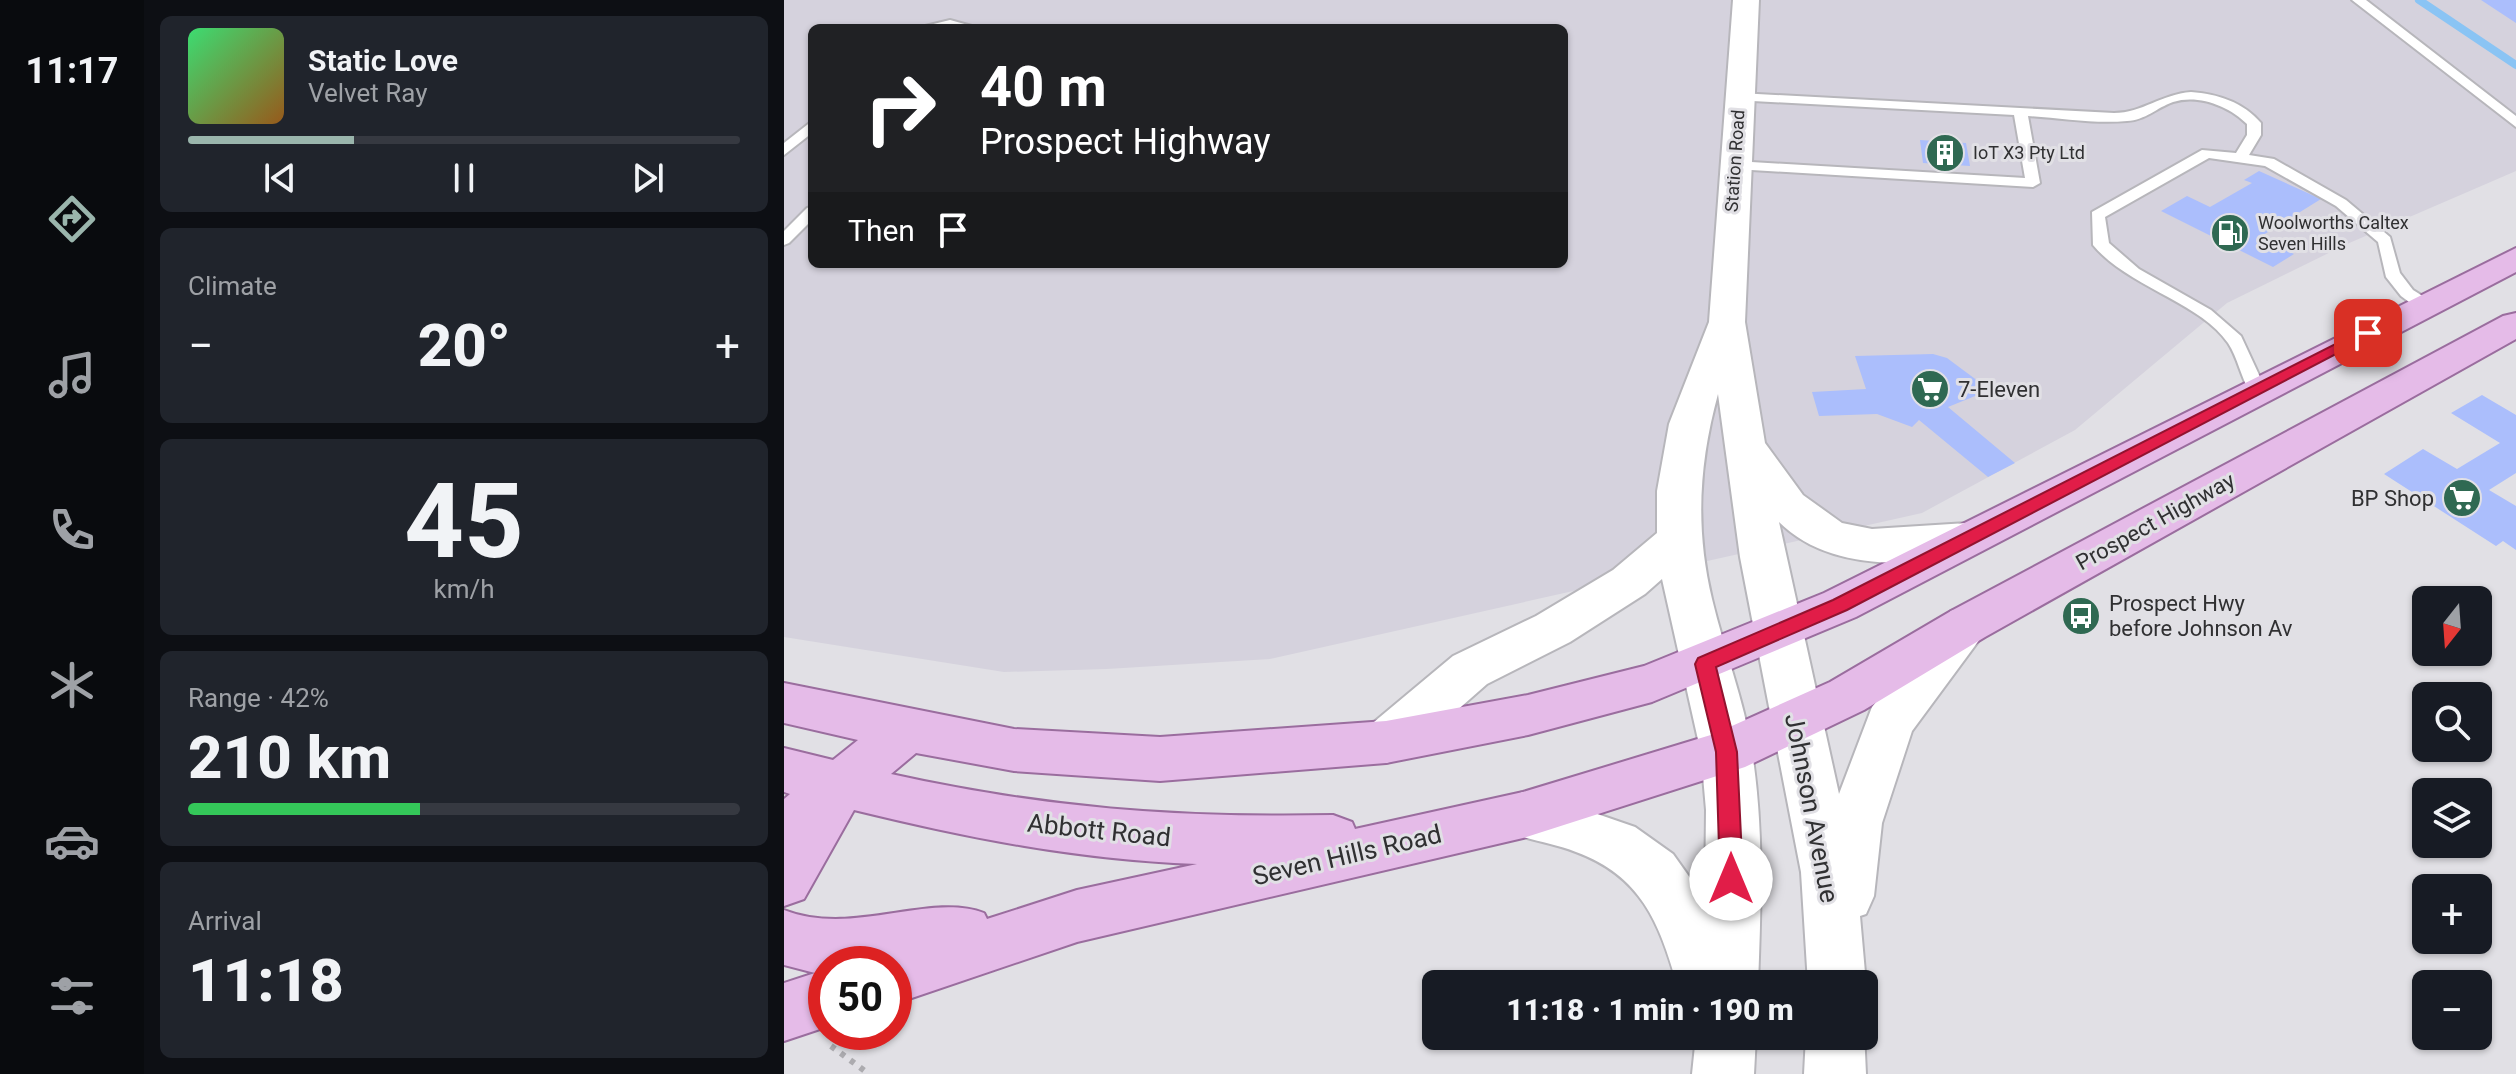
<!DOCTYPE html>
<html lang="en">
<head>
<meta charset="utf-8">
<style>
	body { margin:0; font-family:Roboto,sans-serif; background:#20242c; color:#f1f3f6; height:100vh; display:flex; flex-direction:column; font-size:30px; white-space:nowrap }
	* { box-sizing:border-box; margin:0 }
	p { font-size:26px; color:#9ea1a6 }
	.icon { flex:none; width:44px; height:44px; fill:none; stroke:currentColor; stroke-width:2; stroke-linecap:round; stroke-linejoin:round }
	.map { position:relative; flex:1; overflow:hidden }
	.drawer { display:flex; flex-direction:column; gap:16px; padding:16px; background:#0d0f14; width:640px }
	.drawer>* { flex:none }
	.hud { position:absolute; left:24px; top:24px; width:760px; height:244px; border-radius:12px; box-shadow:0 2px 6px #0004; background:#202124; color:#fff; overflow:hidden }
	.needle { width:52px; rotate:197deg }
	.controls { position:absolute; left:1628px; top:586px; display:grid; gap:16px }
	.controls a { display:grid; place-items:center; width:80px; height:80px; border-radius:12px; background:#171b24; box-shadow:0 2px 6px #0004; font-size:40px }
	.speed { position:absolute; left:24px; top:946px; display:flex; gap:16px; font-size:40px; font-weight:700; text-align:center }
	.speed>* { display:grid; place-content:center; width:104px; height:104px; border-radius:50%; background:#171b24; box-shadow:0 2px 6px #0004; line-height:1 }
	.speed .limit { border:12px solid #d22; background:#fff; color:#111 }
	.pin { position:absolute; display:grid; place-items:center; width:68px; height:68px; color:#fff; margin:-34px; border-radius:16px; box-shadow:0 4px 12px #0006 }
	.me { position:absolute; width:88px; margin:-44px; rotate:0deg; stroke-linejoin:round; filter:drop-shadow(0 0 6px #0008) }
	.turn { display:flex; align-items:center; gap:28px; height:168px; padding:0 40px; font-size:36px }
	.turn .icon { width:104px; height:104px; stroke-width:2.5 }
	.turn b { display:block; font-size:56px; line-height:68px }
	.then { display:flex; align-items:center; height:76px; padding:0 40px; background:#0003; gap:16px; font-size:30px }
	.big { font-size:60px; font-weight:800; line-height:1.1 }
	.drawer .tile { flex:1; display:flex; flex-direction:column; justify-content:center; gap:12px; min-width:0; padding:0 28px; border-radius:12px; background:#20242c }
	.drawer .dial { align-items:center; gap:0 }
	.dial b { font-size:104px; line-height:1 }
	.song { display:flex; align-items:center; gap:24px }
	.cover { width:96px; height:96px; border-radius:12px; background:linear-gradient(135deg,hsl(140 70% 55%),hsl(30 70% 35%)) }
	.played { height:8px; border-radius:4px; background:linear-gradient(90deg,#9ab5ac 30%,#363941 30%) }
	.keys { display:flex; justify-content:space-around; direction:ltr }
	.heat { display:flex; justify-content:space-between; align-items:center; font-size:44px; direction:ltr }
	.charge { height:12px; border-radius:6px; background:linear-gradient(90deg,#34c759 42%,#363941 0) }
	.trip { position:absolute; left:638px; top:970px; width:456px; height:80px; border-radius:12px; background:#171b24; box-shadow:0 2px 6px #0004; font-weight:800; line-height:80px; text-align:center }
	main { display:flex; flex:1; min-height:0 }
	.dock { display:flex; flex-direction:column; width:144px; justify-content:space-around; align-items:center; background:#090b0e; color:#9ea1a6 }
	.dock .icon { width:56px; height:56px }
	.dock .active { color:#9ab5ac }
	.dock b { font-size:36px; color:#f1f3f6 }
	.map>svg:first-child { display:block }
</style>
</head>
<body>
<main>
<nav class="dock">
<b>11:17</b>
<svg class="icon active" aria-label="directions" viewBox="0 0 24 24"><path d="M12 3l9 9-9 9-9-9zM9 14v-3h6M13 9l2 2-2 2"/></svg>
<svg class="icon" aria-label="music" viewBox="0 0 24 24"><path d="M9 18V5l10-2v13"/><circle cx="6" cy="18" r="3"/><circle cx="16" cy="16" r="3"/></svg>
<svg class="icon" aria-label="phone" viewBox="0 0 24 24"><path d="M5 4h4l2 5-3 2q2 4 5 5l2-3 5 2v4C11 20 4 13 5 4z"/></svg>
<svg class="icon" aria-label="climate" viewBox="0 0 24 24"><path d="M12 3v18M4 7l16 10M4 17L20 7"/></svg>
<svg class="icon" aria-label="car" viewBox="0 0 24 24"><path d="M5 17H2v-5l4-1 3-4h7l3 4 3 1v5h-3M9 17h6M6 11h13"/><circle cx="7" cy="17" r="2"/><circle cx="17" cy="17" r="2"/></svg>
<svg class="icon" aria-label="filters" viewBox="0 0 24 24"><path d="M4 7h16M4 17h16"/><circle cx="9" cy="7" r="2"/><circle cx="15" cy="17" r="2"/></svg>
</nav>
<section class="drawer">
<div class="tile">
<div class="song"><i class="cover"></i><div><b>Static Love</b><p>Velvet Ray</p></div></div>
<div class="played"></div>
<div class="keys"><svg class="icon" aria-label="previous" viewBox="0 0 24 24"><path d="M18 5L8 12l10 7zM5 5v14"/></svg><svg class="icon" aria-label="pause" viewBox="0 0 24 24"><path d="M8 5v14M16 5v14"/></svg><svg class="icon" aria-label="next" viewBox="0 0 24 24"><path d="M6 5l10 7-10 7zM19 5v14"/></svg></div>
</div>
<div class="tile"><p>Climate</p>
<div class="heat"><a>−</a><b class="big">20°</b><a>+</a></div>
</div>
<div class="tile dial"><b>45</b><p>km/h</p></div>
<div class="tile"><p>Range · 42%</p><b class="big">210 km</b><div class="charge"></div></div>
<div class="tile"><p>Arrival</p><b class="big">11:18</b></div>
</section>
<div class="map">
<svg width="1732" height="1074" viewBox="0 0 1732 1074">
	<rect width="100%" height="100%" fill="#e1e0e5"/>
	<!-- built -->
	<path fill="#d5d2dd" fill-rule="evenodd" d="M0 0H1732V171L1563 244 1443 303 1291 430 1138 513 486 659 323 669 220 672 0 637ZM28 28H780V264H28Z"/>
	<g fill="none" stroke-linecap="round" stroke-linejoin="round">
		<!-- stream -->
		<path stroke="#8ac4f4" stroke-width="8" d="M1635 0 1732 65"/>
	</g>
	<!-- building -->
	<path fill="#abbefc" d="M1697 0H1732V23Z
		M1136 140 1182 143 1186 166 1139 163Z
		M1475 171 1537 199 1476 237 1510 254 1489 267 1377 211 1403 196 1426 207 1468 183 1460 180Z
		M1149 354 1163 358 1206 390 1164 407 1231 463 1204 477 1135 420 1128 427 1093 414 1035 416 1028 392 1082 389 1071 356Z
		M1698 395 1732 415V473L1705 490 1732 506V550L1719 541 1712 546 1600 474 1639 449 1673 469 1716 443 1667 413Z"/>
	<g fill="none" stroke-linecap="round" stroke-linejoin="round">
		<defs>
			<path id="lane" d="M1568 0H1582L1732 116V127Z
				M166 20 195 28H133Z
				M1407 92C1434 94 1459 102 1477 123V135L1465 155 1490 159 1562 200 1606 237 1616 273 1629 290 1645 300V308H1633L1617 296 1602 277 1594 242 1552 206 1481 166 1425 158 1321 217 1325 243 1355 269 1427 310 1457 336 1482 390 1479 394H1467C1457 378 1454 358 1444 343 1416 302 1344 287 1309 245L1308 212 1418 150 1452 153 1463 135V124C1445 106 1414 94 1389 102 1372 108 1362 120 1343 121 1310 124 1276 118 1244 116L1256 183 1249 187 951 169 944 165 951 161 1241 178 1230 115 950 100V94L955 93 1330 113C1358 113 1378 94 1407 92Z
				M28 121V133L0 155V143Z
				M28 206V220L5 243 0 245V231L23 208Z"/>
			<path id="secondary" d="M949 0H975L961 322 981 443 1019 495 1058 523 1088 529 1183 523 1199 528 1205 539 1199 550C1135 569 1045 572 995 522L1055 794 1088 707 1167 611 1184 606 1201 611 1207 624 1128 731 1098 823 1090 896 1082 914 1076 916 1082 984 1080 990V984H1024L1017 872 956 557 934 394C915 463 911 528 928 599 940 650 960 700 968 752 980 829 977 907 974 984H893C875 922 857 876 792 852 769 843 744 840 720 831L712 815 720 799 739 792 764 797 851 827 889 854 921 899 922 810 917 753 878 579 861 594 786 642 703 684 620 757 602 763 584 757 577 742 584 727 669 656 752 616 829 570 873 533V491L885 424 925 322Z
				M1080 1031 1082 1074H1020L1022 1036H1080Z
				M912 1036H972L970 1074H908Z"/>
			<path id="primary" d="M1732 248V272L1072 617 868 702 744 735 602 763 376 781 230 771 132 753 107 774C261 808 391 818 549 815L568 822 571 829 739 792 930 734 1046 682 1167 611 1719 316 1732 313V339L1201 637 1080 710 961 767 739 838 293 942 110 1004V964H42V1027L0 1041V983L31 973 0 965V910C69 937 145 892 200 913L203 919 293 890 413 864C296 860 184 838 70 810L20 899 0 906V799L6 794 0 792V748L49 760 74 740 0 723V683L230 729 376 737 602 721 744 695 860 666 1040 593Z"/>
		</defs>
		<!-- lane casing -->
		<use href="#lane" stroke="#b7b6bb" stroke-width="4"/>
		<!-- secondary casing -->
		<use href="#secondary" stroke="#b7b6bb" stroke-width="4"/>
		<!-- primary casing -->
		<use href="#primary" stroke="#9a6d9e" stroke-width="4"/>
		<!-- path -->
		<path stroke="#acabaf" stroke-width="6" stroke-dasharray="5 7" stroke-linecap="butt" d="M47 1046 85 1074"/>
		<!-- lane -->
		<use href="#lane" fill="#fff" fill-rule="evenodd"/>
		<!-- secondary -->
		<use href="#secondary" fill="#fff" fill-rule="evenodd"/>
		<!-- primary -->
		<use href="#primary" fill="#e5bbe8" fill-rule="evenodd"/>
	</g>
	<!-- route -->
	<path fill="#e11d48" stroke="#92132f" stroke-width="2" d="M1579 330 1592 333 1063 610 932 667 953 752 959 879 955 886 947 889 939 886 936 879 932 752 911 664 914 658 1049 600Z"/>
	<!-- icons -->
	<defs>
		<symbol id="building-disc" viewBox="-11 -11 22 22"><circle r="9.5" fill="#2f6952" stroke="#e1e0e5"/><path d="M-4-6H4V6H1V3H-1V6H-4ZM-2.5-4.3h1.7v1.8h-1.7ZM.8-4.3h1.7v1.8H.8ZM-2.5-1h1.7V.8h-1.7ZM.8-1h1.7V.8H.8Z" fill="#fff"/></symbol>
		<symbol id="fuel-disc" viewBox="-11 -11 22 22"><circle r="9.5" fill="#2f6952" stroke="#e1e0e5"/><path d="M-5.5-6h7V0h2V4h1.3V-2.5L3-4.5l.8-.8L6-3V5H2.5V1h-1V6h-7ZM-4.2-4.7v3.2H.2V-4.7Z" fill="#fff"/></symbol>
		<symbol id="supermarket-disc" viewBox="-11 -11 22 22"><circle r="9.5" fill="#2f6952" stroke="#e1e0e5"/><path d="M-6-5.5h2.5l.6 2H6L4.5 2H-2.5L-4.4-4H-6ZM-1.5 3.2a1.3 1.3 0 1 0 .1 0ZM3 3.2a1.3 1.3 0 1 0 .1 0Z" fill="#fff"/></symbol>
		<symbol id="bus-disc" viewBox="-11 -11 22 22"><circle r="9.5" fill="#2f6952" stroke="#e1e0e5"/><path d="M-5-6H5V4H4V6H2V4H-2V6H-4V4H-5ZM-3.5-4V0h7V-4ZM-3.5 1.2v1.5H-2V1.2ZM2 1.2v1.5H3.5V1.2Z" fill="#fff"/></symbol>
	</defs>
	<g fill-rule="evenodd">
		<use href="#building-disc" x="1139" y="131" width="44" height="44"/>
		<use href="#fuel-disc" x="1424" y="211" width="44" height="44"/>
		<use href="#supermarket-disc" x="1124" y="367" width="44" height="44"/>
		<use href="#supermarket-disc" x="1656" y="476" width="44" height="44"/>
		<use href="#bus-disc" x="1275" y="594" width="44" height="44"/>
	</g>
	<g text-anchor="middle" stroke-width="6" stroke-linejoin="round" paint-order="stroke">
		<!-- far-poi labels -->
		<g font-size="18" fill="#303032" stroke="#e1e0e5" text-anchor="start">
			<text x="1189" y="159">IoT X3 Pty Ltd</text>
			<text x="1474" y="229">Woolworths Caltex<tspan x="1474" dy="21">Seven Hills</tspan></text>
		</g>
		<!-- far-street labels -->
		<g font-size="18" fill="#303032" stroke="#e1e0e5">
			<text transform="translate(951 161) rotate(-86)" y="6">Station Road</text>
		</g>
		<!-- poi labels -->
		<g font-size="22" fill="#303032" stroke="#e1e0e5" text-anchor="start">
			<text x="1174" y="397">7-Eleven</text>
			<text x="1650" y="506" text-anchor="end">BP Shop</text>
			<text x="1325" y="611">Prospect Hwy<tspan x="1325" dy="25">before Johnson Av</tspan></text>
		</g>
		<!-- street labels -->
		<g font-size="22" fill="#303032" stroke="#e1e0e5">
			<text transform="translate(1371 521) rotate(-29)" y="8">Prospect Highway</text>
		</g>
		<!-- near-street labels -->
		<g font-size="26" fill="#303032" stroke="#e1e0e5">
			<text transform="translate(1028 808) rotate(79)" y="9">Johnson Avenue</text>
			<text transform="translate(315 830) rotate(6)" y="9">Abbott Road</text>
			<text transform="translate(563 855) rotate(-13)" y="9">Seven Hills Road</text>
		</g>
	</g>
</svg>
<div class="controls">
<a><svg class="needle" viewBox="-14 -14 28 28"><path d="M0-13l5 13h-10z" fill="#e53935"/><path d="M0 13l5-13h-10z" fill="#9ea1a6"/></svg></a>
<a><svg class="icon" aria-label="search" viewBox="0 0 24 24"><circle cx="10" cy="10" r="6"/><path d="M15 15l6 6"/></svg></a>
<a><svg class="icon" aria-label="layers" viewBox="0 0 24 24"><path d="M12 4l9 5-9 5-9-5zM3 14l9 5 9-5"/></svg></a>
<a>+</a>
<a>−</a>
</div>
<div class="speed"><div class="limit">50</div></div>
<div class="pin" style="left:1584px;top:333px;background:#d93025"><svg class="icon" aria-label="arrive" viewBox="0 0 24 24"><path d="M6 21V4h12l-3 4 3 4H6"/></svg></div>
<svg class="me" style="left:947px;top:879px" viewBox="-20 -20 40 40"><circle r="19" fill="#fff"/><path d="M0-13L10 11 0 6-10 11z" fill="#e11d48"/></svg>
<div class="trip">11:18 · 1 min · 190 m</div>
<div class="hud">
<div class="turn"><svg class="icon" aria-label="right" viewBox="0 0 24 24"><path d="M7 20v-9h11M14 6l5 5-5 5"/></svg><div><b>40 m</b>Prospect Highway</div></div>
<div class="then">Then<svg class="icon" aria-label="arrive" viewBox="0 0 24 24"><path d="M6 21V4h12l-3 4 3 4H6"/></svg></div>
</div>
</div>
</main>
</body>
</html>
